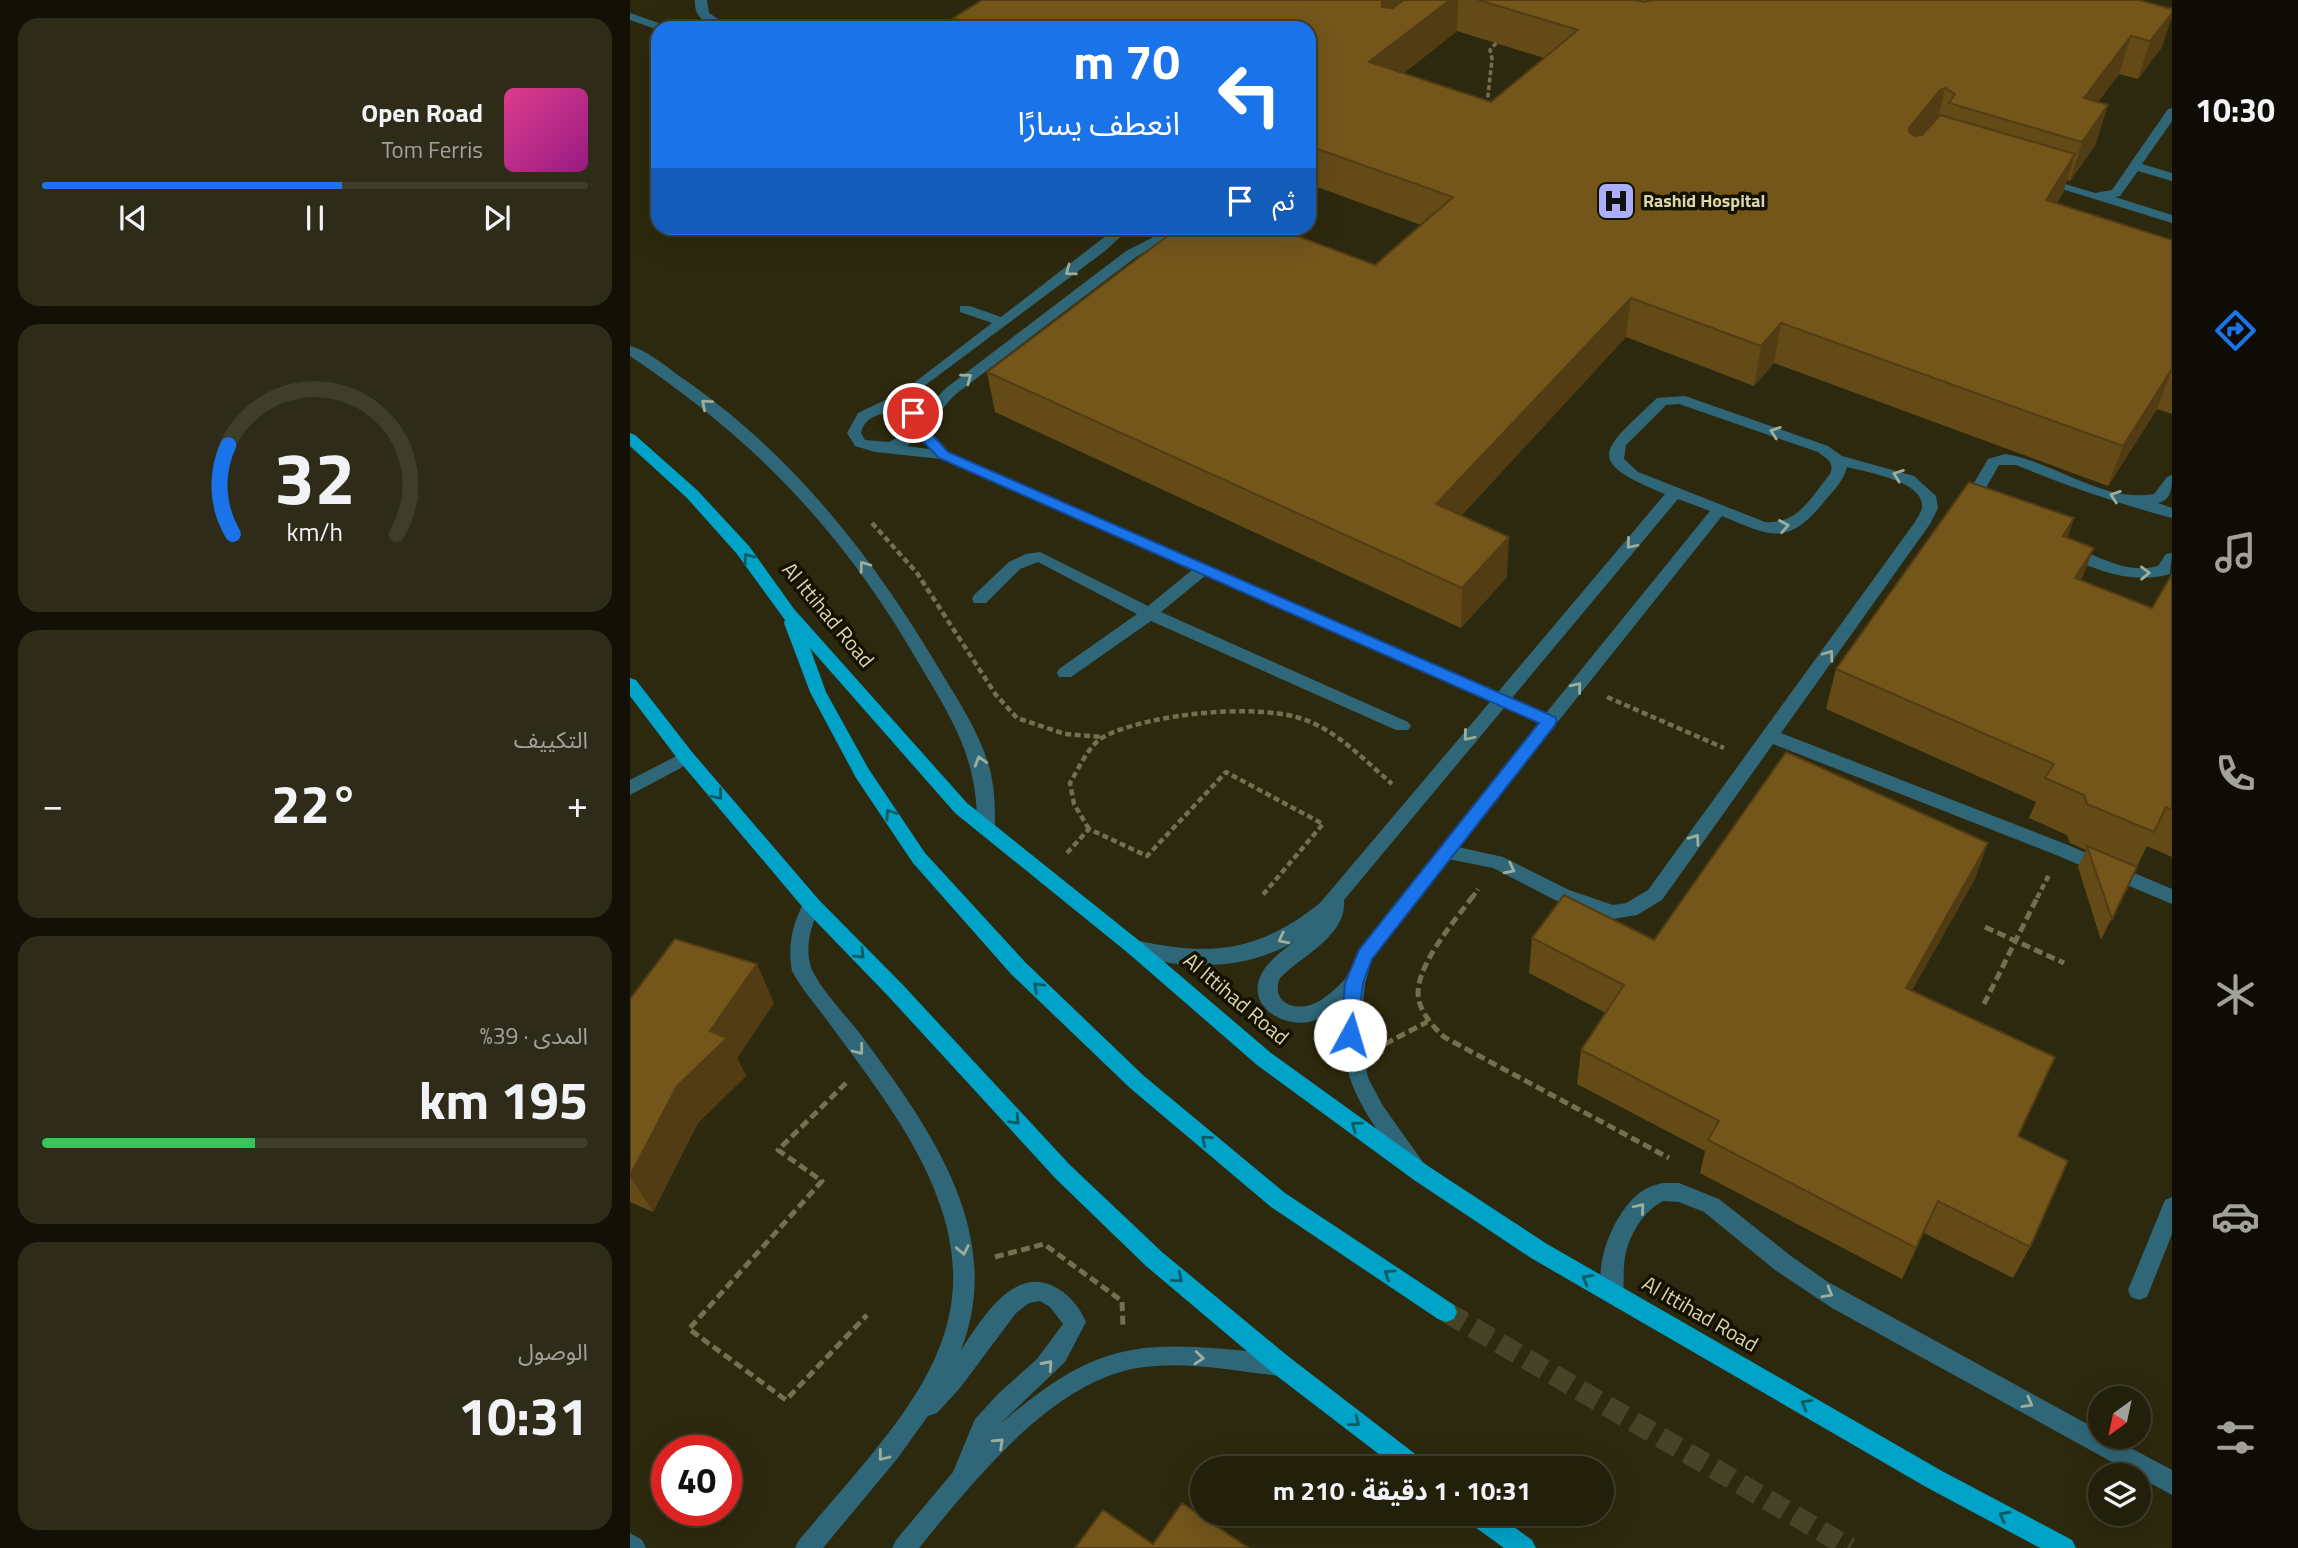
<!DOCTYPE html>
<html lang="ar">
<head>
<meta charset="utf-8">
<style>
	body { margin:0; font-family:"Titillium Web","Noto Sans Arabic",sans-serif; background:#2e2c18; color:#f1f3f6; direction:rtl; height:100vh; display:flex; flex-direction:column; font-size:26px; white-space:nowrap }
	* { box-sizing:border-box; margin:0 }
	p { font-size:23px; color:#a2a29c }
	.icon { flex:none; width:38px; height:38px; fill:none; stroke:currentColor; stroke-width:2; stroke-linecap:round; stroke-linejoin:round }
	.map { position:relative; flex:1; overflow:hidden; direction:ltr }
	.sheet { display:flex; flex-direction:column; gap:18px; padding:18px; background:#131106; width:630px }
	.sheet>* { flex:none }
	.hud { position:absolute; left:21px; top:21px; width:665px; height:214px; border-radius:21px; box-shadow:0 7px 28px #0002,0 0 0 2px #3f3d2b; direction:rtl; background:#1a73e8; color:#fff; overflow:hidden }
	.needle { width:46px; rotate:213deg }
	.tools { position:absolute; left:1458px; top:1386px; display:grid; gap:14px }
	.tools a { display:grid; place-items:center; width:63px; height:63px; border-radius:50%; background:#221f0a; box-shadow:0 7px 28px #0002,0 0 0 2px #3f3d2b; font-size:35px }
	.speed { position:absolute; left:21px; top:1435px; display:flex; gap:14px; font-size:35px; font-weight:700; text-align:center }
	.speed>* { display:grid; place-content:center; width:91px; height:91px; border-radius:50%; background:#221f0a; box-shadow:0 7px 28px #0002,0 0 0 2px #3f3d2b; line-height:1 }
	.speed .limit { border:10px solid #d22; background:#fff; color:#111 }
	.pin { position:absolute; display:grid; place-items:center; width:60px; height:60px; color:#fff; margin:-30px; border:4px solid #fff; border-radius:50%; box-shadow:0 2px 7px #0007 }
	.me { position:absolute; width:77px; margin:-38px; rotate:6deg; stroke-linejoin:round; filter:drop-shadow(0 0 5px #0008) }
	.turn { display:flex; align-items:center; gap:24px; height:147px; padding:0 21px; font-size:32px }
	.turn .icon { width:91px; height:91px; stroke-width:2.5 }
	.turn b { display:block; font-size:49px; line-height:60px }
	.then { display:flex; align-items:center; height:66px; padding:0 21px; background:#0003; gap:14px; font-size:26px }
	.big { font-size:52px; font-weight:700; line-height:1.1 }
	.sheet .tile { flex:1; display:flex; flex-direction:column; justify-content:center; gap:10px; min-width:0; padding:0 24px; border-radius:21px; background:#2e2c18 }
	.sheet .dial { align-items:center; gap:0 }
	.dial svg { height:182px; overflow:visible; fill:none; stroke:#3f3d2b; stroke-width:7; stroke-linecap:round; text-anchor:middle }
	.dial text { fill:#f1f3f6; stroke:none }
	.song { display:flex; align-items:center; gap:21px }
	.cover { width:84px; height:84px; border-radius:10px; background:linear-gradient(135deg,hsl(330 70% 55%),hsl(310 70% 35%)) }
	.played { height:7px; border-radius:4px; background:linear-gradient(90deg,#1a73e8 55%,#3f3d2b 55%) }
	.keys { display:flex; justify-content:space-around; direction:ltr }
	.heat { display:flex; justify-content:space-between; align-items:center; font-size:38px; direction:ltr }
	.charge { height:10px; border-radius:5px; background:linear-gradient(90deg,#34c759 39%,#3f3d2b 0) }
	.trip { position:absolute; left:560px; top:1456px; width:424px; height:70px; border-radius:35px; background:#221f0a; box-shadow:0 7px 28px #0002,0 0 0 2px #3f3d2b; font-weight:700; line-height:70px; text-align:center; direction:rtl }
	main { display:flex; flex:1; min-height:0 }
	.menu { display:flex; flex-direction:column; width:126px; justify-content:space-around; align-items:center; background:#0e0c04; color:#a2a29c }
	.menu .icon { width:49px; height:49px }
	.menu .on { color:#1a73e8 }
	.menu b { font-size:32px; color:#f1f3f6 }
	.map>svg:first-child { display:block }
</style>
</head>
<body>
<main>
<nav class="menu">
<b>10:30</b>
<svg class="icon on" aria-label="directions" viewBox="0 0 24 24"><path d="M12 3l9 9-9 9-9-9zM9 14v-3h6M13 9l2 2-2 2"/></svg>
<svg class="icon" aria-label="music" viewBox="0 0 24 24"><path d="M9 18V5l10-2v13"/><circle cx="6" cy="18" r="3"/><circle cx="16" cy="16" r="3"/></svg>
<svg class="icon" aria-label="phone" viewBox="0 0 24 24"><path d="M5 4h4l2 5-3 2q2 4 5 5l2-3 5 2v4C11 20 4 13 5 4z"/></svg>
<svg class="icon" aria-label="climate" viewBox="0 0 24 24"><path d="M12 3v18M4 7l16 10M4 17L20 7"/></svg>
<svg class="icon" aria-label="car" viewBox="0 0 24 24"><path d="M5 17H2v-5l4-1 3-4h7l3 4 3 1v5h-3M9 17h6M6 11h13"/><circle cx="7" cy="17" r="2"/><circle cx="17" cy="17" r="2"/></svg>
<svg class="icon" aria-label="filters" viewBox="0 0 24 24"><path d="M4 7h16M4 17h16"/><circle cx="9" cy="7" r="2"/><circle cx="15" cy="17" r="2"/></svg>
</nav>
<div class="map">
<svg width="1542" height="1548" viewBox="0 0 1542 1548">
	<rect width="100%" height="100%" fill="#2d290e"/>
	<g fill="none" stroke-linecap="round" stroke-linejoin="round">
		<!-- major-tunnel -->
		<path stroke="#474326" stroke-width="21" stroke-dasharray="21 10" stroke-linecap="butt" d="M816 1312 1220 1548"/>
		<!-- path-far2 -->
		<path stroke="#746f4e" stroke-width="3.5" stroke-dasharray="5 2.5" stroke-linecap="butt" d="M857 105 862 59 860 50 869 40"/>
		<!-- path-far1 -->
		<path stroke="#746f4e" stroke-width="4.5" stroke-dasharray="6 3.5" stroke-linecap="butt" d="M242 523 287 573 366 695 387 718 435 734 473 737
			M977 697 1094 748
			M459 829 444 804 440 783C449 768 459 744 475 736 520 714 618 704 666 717 704 727 733 759 762 784
			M437 853 459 829 517 856 596 772 693 824 631 897
			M842 898 848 889
			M1407 898 1419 875"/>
		<!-- path -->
		<path stroke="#746f4e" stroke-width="5" stroke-dasharray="9 4.5" stroke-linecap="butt" d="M843 896C825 921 781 970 789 1001 793 1016 804 1027 814 1037L1039 1158
			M1355 927 1434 963
			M1354 1004 1408 896
			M755 1044 797 1022
			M216 1083 148 1150 192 1181 59 1329 156 1400 237 1315
			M365 1257 414 1244 492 1301 493 1327"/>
		<!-- minor -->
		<path fill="#2f6778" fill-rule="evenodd" d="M65 0H77L79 13 102 28C84 28 63 22 65 0Z
			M0 13 37 26 39 28 28 30 0 20Z
			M1542 108V121L1512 164 1542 173V181L1508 171 1490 196 1485 197 1542 215V223L1406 181 1412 177 1465 193 1482 190 1538 109Z
			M486 228H500L475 251 270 404 285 408 291 414 316 388 496 251 541 228 553 230 506 257 326 394C309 410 297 434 277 446L319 452 868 692 1035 494C951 460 973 450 1027 398L1055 396 1198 446 1212 456 1284 476 1306 496 1308 508 1300 524 1151 733 1438 845 1542 889V904L1426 855 1143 744 1032 900 1007 915 983 919 925 900 863 868 818 859 742 959 735 984 732 1013 731 1038 738 1078 753 1106 795 1165 792 1172 785 1174 778 1172C735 1114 706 1080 713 1004 703 1012 692 1019 679 1022 653 1027 618 1007 630 977 636 962 652 951 665 941 616 971 551 971 498 953L496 948 498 943 505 940C580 957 629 952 690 903L860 702 575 576 531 612 778 722 781 726 778 730H766L521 621 441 677H429L427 673 429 669 507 614 408 562 390 569 356 603H344L342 599 344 595 379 562 396 554 410 552 518 606 562 570 311 459 245 452 225 446 217 433 228 413 272 392 362 323 330 312V306H340L371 317ZM1049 404 1188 452C1197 459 1205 462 1200 474 1181 497 1168 525 1135 522L1008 472 994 459 996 445 1036 405ZM263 412 274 415 280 420 278 432 259 442 235 440 231 433C235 417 248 414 263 412ZM1217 467C1235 472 1295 481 1292 507 1292 512 1287 518 1285 522L1018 890 996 903 983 905 939 890 873 857 828 847 1092 516C1140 536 1157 547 1193 503 1202 492 1214 481 1217 467ZM1048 499 1080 511 916 713 882 698ZM874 708 908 723 728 950C724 958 721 972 715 979 707 988 692 1002 680 1005 660 1011 641 999 650 978 672 955 717 936 714 900Z
			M0 346C20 351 41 371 58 382 165 457 245 560 311 672 329 702 349 732 359 766 365 787 365 808 365 829L362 834H350L347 829C348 760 325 724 291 667 214 533 128 442 0 356Z
			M1375 454C1424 461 1472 503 1524 494L1537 477 1542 475C1542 487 1542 500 1528 503L1542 508V518C1489 504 1438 486 1386 465H1369L1344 509H1334L1331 505 1358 459Z
			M1439 547C1469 555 1496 575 1528 566L1536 554 1542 553 1540 574C1501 585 1469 570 1433 556L1431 552Z
			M56 751 62 752 65 757 62 762 0 795V780Z
			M182 898 189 900 191 905C182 923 174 946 181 967 187 985 218 1018 231 1035 298 1126 377 1232 331 1350 350 1322 382 1266 423 1286 438 1293 449 1306 456 1322L435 1362 369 1425C476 1332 517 1342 651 1354L659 1357 662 1365 659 1373 651 1376C603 1371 550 1359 502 1369 417 1387 342 1483 289 1548H262L266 1540 323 1472 345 1419 369 1393 407 1359 433 1324 420 1307 410 1301 399 1303 386 1313 330 1388 307 1413 298 1416 267 1459 193 1548H165L169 1540C296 1391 389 1307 264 1114 244 1083 221 1053 199 1023 187 1006 172 990 162 971 157 944 163 923 175 900Z
			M1033 1183H1049L1089 1199 1161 1256 1198 1282 1470 1431V1437H1480L1542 1470V1495L1202 1308 1145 1270 1074 1212 1049 1202 1033 1201C1010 1213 995 1242 994 1267 993 1279 995 1290 991 1301L983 1304 975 1301C961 1269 982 1216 1008 1194 1015 1188 1024 1185 1033 1183Z
			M1542 1197V1234L1517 1297 1509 1300 1501 1297 1498 1290 1535 1200Z
			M0 1533 12 1540 16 1548H0Z"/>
		<!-- major -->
		<path fill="#00a3c8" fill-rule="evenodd" d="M0 433 5 435 67 490 119 546 164 609 337 803 512 943 641 1053 798 1166 917 1244 1312 1471 1442 1540 1446 1548H1410L1296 1487 901 1258 784 1180 627 1065 498 953 325 813 180 648 196 692 238 768 295 853 395 962 514 1076 655 1193 824 1305 827 1312 824 1319 816 1322 808 1319 641 1207 500 1088 381 974 283 863 226 778 180 692 154 623 155 620 107 554 57 498 0 446Z
			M0 678 6 680 62 752 189 900 273 985 440 1165 532 1252 659 1357 793 1460 796 1468H767L643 1373 516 1266 426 1179 259 997 175 910 50 762 0 696Z
			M834 1514H866L902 1540 906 1548H874L838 1522Z"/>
	</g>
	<!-- wall -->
	<path fill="#644a17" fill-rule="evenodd" d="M352 0H1509L1532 47 1508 79 1489 74 1468 102 1466 144 1440 181 1437 180 1433 193 1426 203 1542 240V414L1527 409 1478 486 1144 363 1124 386 996 337 832 515 877 577 831 628 365 412 357 372 595 235 745 265 791 225 679 184V28L324 25 323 18ZM827 31 914 58 861 102 774 73Z
		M1444 518 1437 538 1464 548 1451 580 1522 608 1542 574V857L1517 846 1471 940 1448 867 1456 850 1440 843 1437 835 1399 818 1406 802 1196 709 1206 669Z
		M1345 879 1282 990 1388 1136 1400 1247 1383 1278 1294 1233 1272 1279 1070 1173 1075 1151 947 1084 951 1050 976 1013 899 973 902 938 1024 940Z
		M0 999 144 1003 107 1058 116 1076 68 1123 23 1212 0 1202Z"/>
	<!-- shaded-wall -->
	<path fill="#513c13" d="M752 0H804L752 37Z
		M820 0H828L827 31 740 99 739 62Z
		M1542 13V17L1532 47 1508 79 1520 41Z
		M1501 36 1489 74 1442 136 1454 98Z
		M1315 88 1306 126 1270 166 1279 128 1310 90Z
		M1478 105 1466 144 1440 181 1452 142Z
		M1445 154 1433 193 1405 239 1416 200Z
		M1001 298 996 337 805 544 806 504Z
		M1151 323 1144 363 1124 386 1131 346Z
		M1542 369 1527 409 1478 486 1493 446Z
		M1444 518 1429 559 1433 536Z
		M879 537 877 577 831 628 832 588Z
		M1464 548 1448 588 1445 578Z
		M1358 843 1345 879 1264 1022 1276 988Z
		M127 964 144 1003 107 1058 116 1076 68 1123 23 1212 0 1176 47 1086 80 1031Z
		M1308 1201 1294 1233 1272 1279 1286 1248Z"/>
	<!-- building -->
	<path fill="#74561b" stroke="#513c13" stroke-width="2" d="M352 0H752V7L763 8 774 0H820L739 62 861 102 948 30 848 0H1006L1013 2 1022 0H1509L1542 9V13L1520 41 1501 36 1454 98 1478 105 1452 142 1319 103 1325 94 1315 88 1310 90 1279 128V132L1285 136 1292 135 1310 115 1445 154 1416 200 1542 240V369L1493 446 1151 323 1131 346 1001 298 806 504 879 537 832 588 357 372 548 228H576L595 235 604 228H646L745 265 823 197 679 146V28H318L331 21 323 18Z
		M1339 482 1444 518 1433 536 1464 548 1445 578 1522 608 1542 574V810L1536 807 1524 832 1457 804 1454 795 1415 778 1424 764 1206 669Z
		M1156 752 1358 843 1276 988 1425 1057 1388 1136 1438 1161 1400 1247 1308 1201 1286 1248 1078 1140 1089 1121 951 1050 994 985 902 938 934 895 1024 940Z
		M1457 846 1507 867 1482 919Z
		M45 939 127 964 80 1031 97 1038 47 1086 0 1176V999Z
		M552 1503 619 1548H445L473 1510 523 1544Z"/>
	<!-- one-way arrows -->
	<defs><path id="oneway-chevron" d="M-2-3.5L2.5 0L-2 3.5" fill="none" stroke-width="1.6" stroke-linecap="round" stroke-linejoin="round" transform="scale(1.75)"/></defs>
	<g stroke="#9fae9a">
		<use href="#oneway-chevron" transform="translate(440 271) rotate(143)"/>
		<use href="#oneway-chevron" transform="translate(337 378) rotate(-37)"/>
		<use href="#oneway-chevron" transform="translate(76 404) rotate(-139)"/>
		<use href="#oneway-chevron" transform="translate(1145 432) rotate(-161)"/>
		<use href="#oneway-chevron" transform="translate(1268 475) rotate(-160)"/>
		<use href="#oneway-chevron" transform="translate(1485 496) rotate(-161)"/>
		<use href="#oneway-chevron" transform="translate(1154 526) rotate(-10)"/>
		<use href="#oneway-chevron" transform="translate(1001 544) rotate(130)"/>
		<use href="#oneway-chevron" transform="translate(234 566) rotate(-126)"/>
		<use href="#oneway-chevron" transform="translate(1515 573) rotate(-1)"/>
		<use href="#oneway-chevron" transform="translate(1199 655) rotate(-54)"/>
		<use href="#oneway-chevron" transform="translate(947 687) rotate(-51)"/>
		<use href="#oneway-chevron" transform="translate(838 736) rotate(130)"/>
		<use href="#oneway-chevron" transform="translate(350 761) rotate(-107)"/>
		<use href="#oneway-chevron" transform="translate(1065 839) rotate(-55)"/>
		<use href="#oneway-chevron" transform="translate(880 869) rotate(27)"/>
		<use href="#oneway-chevron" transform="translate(653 939) rotate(153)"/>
		<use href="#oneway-chevron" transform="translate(229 1050) rotate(52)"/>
		<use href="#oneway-chevron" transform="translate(1010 1208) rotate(-50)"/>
		<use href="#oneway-chevron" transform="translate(333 1250) rotate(79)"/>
		<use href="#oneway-chevron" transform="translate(1198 1293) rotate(30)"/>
		<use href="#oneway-chevron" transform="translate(569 1358) rotate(5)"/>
		<use href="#oneway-chevron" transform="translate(418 1365) rotate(-48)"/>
		<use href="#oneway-chevron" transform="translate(1398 1403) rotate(29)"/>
		<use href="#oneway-chevron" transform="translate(369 1443) rotate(-43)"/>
		<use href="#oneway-chevron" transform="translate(253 1456) rotate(128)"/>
	</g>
	<g stroke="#0a5a64">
		<use href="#oneway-chevron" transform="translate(118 558) rotate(-127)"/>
		<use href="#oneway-chevron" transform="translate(88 795) rotate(50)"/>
		<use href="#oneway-chevron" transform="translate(260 814) rotate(-124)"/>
		<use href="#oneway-chevron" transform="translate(230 954) rotate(45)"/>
		<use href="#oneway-chevron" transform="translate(408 987) rotate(-136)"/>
		<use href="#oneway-chevron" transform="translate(385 1120) rotate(47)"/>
		<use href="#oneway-chevron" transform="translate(726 1126) rotate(-144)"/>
		<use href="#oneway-chevron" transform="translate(576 1140) rotate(-140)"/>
		<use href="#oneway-chevron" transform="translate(759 1274) rotate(-146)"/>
		<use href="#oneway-chevron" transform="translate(548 1278) rotate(40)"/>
		<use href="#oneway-chevron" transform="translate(957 1279) rotate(-150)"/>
		<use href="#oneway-chevron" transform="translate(1176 1404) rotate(-150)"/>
		<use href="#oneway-chevron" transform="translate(725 1422) rotate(38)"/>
		<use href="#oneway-chevron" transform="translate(1374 1516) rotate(-152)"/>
	</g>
	<!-- route -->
	<path fill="#1a73e8" stroke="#114b97" stroke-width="2" d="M283 409 293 416 296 428 318 452 925 717 927 721 925 725 742 959 733 983 726 1040 720 1043 714 1040 711 1035 715 983 729 950 909 723 309 458 284 432 282 420 276 413Z"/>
	<!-- icons -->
	<defs>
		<symbol id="hospital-square" viewBox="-11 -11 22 22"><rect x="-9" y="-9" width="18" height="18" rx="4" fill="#abaffb" stroke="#151100"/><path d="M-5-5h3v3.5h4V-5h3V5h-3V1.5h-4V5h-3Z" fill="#111"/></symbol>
	</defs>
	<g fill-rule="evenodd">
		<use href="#hospital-square" x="964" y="179" width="44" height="44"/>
	</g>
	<g text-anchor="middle" stroke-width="7" stroke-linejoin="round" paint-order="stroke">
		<!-- far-poi labels -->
		<g font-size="18" font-weight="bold" fill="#dbd5ac" stroke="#151100" text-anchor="start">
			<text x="1013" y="207">Rashid Hospital</text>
		</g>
		<!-- street labels -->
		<g font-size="21" fill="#dbd5ac" stroke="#151100">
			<text transform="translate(198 615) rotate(50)" y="7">Al Ittihad Road</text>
			<text transform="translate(606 999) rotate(40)" y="7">Al Ittihad Road</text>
			<text transform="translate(1070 1314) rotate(30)" y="7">Al Ittihad Road</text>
		</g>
	</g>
</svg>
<div class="tools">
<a><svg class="needle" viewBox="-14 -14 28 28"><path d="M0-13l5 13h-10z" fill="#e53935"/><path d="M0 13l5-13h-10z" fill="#a2a29c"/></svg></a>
<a><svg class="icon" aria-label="layers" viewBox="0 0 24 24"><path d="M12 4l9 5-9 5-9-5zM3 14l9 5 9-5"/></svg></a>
</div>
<div class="speed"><div class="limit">40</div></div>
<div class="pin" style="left:283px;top:413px;background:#d93025"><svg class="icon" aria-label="arrive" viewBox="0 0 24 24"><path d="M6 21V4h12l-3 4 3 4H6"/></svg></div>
<svg class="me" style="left:720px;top:1035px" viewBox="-20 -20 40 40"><circle r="19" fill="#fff"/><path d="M0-13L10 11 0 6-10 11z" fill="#1a73e8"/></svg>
<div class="trip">10:31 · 1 دقيقة · 210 m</div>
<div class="hud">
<div class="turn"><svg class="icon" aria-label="left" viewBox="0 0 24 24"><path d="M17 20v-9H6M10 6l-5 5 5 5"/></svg><div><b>70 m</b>انعطف يسارًا</div></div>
<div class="then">ثم<svg class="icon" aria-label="arrive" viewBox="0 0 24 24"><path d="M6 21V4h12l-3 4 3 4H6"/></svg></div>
</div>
</div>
<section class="sheet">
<div class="tile">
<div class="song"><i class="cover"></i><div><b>Open Road</b><p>Tom Ferris</p></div></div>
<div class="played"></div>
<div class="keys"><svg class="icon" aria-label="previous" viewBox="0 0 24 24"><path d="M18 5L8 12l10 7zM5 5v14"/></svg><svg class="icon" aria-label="pause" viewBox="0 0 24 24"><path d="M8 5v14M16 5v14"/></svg><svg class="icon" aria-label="next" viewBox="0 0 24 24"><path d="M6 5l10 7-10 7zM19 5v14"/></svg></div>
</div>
<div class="tile dial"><svg viewBox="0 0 100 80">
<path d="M14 69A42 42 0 1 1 86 69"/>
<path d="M14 69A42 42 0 0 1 12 30" stroke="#1a73e8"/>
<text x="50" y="56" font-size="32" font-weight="700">32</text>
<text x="50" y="72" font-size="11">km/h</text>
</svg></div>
<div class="tile"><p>التكييف</p>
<div class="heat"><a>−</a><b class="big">22°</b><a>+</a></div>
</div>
<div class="tile"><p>المدى · 39%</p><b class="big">195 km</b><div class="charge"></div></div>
<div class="tile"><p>الوصول</p><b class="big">10:31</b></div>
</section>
</main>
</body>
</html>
